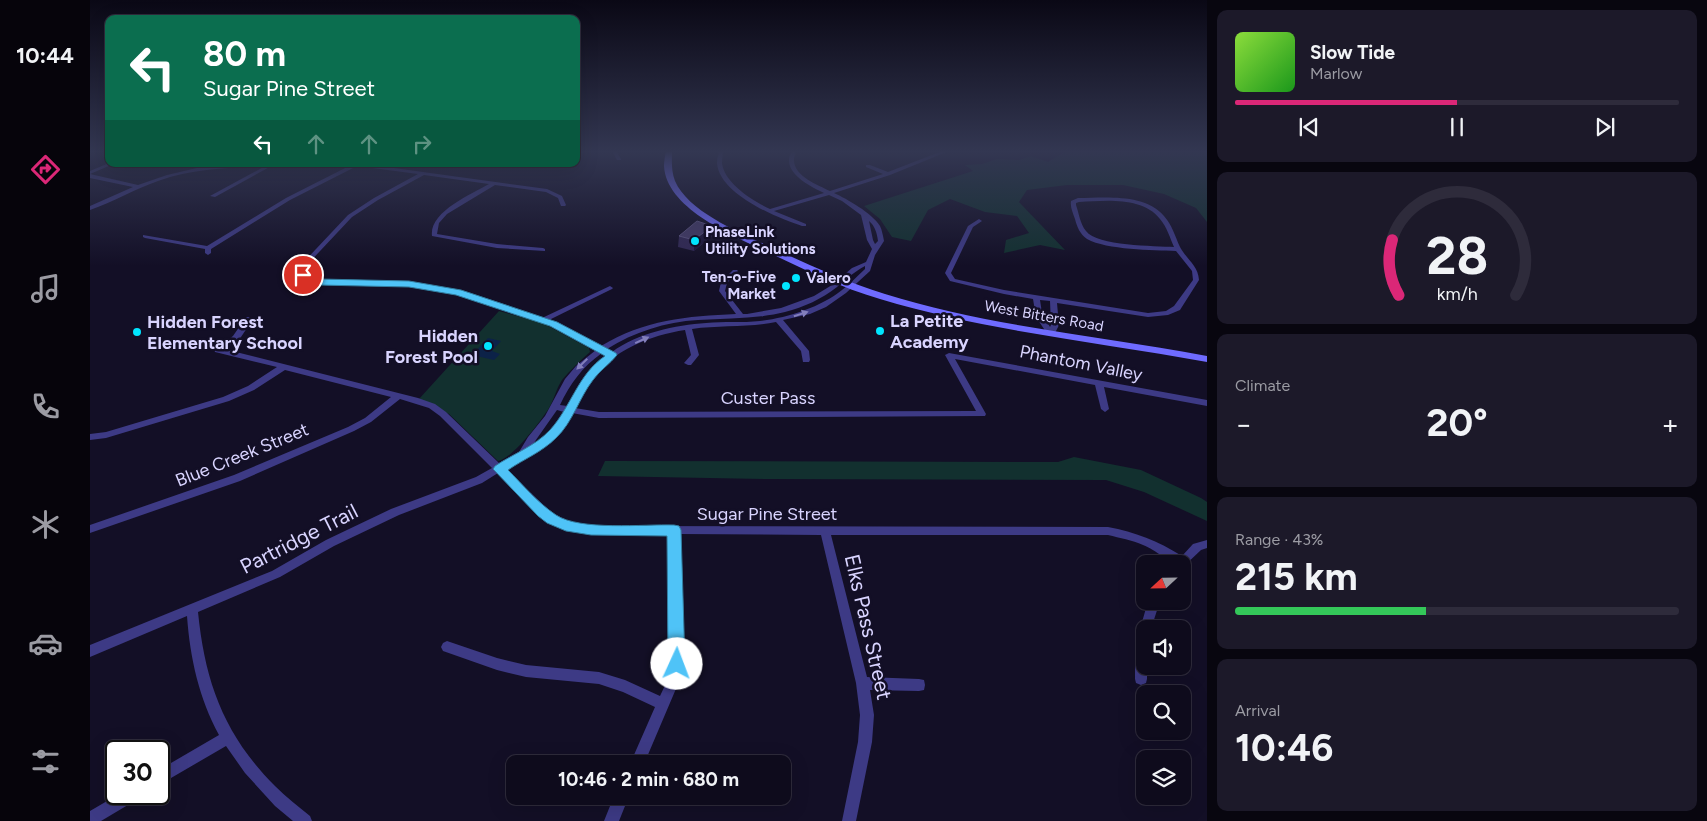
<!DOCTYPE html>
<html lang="en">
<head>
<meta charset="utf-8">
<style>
	body { margin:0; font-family:Figtree,sans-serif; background:#1c1929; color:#f1f3f6; height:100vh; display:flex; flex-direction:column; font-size:19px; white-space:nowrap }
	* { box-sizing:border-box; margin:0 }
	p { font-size:16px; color:#9b9ba3 }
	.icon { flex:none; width:28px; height:28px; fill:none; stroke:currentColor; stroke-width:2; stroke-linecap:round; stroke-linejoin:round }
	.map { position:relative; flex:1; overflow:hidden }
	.sheet { display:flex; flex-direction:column; gap:10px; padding:10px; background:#08060f; width:500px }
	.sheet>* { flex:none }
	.guide { position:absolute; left:15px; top:15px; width:475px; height:152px; border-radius:10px; box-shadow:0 5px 20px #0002,0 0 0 1px #2e2b3b; background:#0b6e4f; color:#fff; overflow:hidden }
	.needle { width:32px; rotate:248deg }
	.buttons { position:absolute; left:1046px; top:555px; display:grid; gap:10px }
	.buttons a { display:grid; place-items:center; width:55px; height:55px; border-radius:10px; background:#0e0b1c; box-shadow:0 5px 20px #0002,0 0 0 1px #2e2b3b; font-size:25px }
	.speed { position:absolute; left:15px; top:740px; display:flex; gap:10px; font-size:25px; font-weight:700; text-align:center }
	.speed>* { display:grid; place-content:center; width:65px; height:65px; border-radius:50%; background:#0e0b1c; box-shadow:0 5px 20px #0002,0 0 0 1px #2e2b3b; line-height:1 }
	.speed .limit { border:2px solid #111; border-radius:8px; background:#fff; color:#111 }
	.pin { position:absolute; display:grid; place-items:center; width:42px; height:42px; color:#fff; margin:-21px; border:2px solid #fff; border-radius:50%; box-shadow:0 1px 5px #0007 }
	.me { position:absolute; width:55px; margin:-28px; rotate:2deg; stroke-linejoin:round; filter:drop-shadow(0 0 4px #0008) }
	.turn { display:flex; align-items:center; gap:18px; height:105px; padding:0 15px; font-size:22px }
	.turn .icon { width:65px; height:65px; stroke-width:2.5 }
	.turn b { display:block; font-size:35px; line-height:42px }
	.lanes { display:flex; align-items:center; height:48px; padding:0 15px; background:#0003; justify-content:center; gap:25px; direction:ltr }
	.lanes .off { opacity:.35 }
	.big { font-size:38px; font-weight:700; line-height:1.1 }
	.sheet .widget { flex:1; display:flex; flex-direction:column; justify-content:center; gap:8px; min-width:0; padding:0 18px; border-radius:10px; background:#1c1929 }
	.sheet .dial { align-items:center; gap:0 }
	.dial svg { height:130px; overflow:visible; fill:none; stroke:#2e2b3b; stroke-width:7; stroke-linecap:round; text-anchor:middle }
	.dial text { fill:#f1f3f6; stroke:none }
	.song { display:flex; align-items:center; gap:15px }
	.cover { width:60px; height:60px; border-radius:8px; background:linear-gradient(135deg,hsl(90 70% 55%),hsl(120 70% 35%)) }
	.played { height:5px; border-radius:2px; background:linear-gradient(90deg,#db2777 50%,#2e2b3b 50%) }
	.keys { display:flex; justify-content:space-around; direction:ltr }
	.heat { display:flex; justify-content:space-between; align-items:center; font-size:28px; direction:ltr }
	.charge { height:8px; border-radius:4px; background:linear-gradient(90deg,#34c759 43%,#2e2b3b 0) }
	.trip { position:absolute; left:416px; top:755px; width:285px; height:50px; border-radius:10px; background:#0e0b1c; box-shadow:0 5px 20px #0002,0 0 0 1px #2e2b3b; font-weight:700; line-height:50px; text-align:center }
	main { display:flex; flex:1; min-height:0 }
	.tab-bar { display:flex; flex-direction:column; width:90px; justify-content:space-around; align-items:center; background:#06040b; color:#9b9ba3 }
	.tab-bar .icon { width:35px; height:35px }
	.tab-bar .active { color:#db2777 }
	.tab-bar b { font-size:22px; color:#f1f3f6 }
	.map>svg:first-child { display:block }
</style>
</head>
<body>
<main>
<nav class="tab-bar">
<b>10:44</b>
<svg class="icon active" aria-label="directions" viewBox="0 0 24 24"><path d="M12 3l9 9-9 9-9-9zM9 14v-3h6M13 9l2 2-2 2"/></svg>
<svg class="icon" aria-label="music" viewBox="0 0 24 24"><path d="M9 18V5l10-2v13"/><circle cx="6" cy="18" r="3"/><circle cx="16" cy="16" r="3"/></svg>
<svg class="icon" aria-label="phone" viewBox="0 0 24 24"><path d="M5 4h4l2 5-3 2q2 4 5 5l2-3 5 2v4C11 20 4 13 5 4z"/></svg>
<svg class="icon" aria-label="climate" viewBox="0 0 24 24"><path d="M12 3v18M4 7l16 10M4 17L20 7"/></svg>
<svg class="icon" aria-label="car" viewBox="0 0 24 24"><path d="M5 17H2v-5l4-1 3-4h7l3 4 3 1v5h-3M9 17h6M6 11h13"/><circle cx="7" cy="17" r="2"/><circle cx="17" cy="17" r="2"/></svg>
<svg class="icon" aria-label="filters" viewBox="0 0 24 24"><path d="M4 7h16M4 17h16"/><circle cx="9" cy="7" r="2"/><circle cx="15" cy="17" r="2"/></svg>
</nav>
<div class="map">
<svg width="1117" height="821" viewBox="0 0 1117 821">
	<rect width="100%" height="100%" fill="#130f26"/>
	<!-- green -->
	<path fill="#12302f" d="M971 151H1117V222L1106 208 1074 194 1033 185H977L937 190 929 202 975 250 950 245 914 253 916 240 939 233 927 216 895 212 860 199 838 210 821 241 802 237 790 219 774 206 883 171 875 165 892 164 907 159 929 160 941 156 958 162 974 152Z
		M409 311 453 323 499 348 500 352C490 361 480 370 472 380 466 389 464 400 459 408 451 421 422 459 408 461L359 414 329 399Z
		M984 457 1051 470 1111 498 1117 502V521L1054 492 1016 480 678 479 508 476 515 461 968 462Z"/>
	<!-- water -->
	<path fill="#0c2248" d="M398 338 411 341 402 351 410 354 404 360 382 355Z"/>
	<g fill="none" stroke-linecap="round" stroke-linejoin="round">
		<!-- minor -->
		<path fill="#3d3a85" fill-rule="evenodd" d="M502 151 486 154V152Z
			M522 151H526L531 159V160H527Z
			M629 151H633C633 155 632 159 632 163 634 183 663 201 680 209L734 193C722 187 698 176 699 159 699 156 701 154 702 151H706C706 154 704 156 704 159 703 176 728 185 740 191L793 174 776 167V165H780L798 172 852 151H859L800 175 744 193C757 199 782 213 790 226 792 230 793 236 794 241L785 255 780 271 756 293 736 307 720 314 693 320 719 351 720 360 719 362H713L711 351 686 322C659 328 630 325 602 329L609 355 601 365H598L594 363 601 355 595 330C561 335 521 351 501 380 495 389 490 399 485 408L509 412 886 411 855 355 859 353 1117 400V406L1014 387 1019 409 1015 412 1011 409 1005 385 865 359 896 414 895 416 509 418 482 413 476 424 450 450 435 456 415 469 462 513 478 521 501 526 1018 527C1045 532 1068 541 1092 556L1103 544 1117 540V548L1111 550 1092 568V564C1080 564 1066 550 1053 545 1042 540 1030 538 1018 535H741L777 677 829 679 834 680 835 685 834 690 829 691 780 690 784 715 782 742 766 821H752L768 742 770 715 766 683 731 535 589 534 594 652 591 677 554 764H540L565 707 533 692 509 684 436 677 407 670 353 651 351 647 353 643 357 641 407 658 436 665 509 672 535 680 570 696 579 677 582 652 579 534C541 534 487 541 455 519 437 507 423 488 408 473L392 483 309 515 244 546 190 577 108 612C115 682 134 735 185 786 196 797 208 806 220 816L222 821H203L185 806 155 773 136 746 69 785V770L129 735C109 698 100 658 97 616L0 657V645L182 571 236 540 301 509 386 477 402 468 350 416 339 408 310 399 281 422 264 431 150 481 0 533V525L144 475 258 427 275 418 301 397 195 370 164 390 139 401 16 438 0 440V434L16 432 133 397 158 386 187 367 125 352 124 350 143 336 156 317H159L163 319 149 340 134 349 328 398 345 404 356 412 409 463 429 452 438 437 455 416 475 379 486 366 506 350 461 326 367 294 319 286 228 284 211 276 210 266 258 215 284 198 328 174 267 166 200 200 121 249V253L118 255 115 253V249L55 238 53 237V235L117 246 196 198 263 164H275L457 189 472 196 476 205 475 206H471L468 198 456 192 405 185 357 214 349 223 347 234 407 244 453 248 455 249V251L407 248 342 236C339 212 380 195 399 184L334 175 288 200 262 217 215 267 216 274 229 280 319 282 368 290 452 318 520 286 523 288 522 289 459 320 467 322 511 346C554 320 597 316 646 314L629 291 631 282 643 270H647L648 271 637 283 635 291 653 314H657L691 308 724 296 742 285 762 268 776 262 782 249 777 240 771 215 752 201 739 195 684 211 716 224V226H712C687 218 629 194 627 163 627 159 628 155 629 151ZM779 221C785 226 787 233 788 241L785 244 783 240ZM775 266V269C767 276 760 284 752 290 731 307 697 318 670 321 652 323 634 321 616 323 586 325 547 333 522 352L517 349C544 332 575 322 608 320 637 318 667 319 695 312 714 307 732 299 747 287 756 279 764 272 775 266ZM512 353 517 355C499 369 489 387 477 406L470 405C480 384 492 367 512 353ZM467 410 474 412 470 420 444 446 441 447Z
			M19 163 21 164V165L0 174 48 185 77 175 111 167 152 164H175L172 166C137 168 102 169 68 181 45 189 23 202 0 210V206L43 187 0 178V171Z
			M179 164H185L125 197 120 196Z
			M988 198C1015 198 1054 193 1074 216 1082 225 1085 236 1090 247 1097 260 1108 265 1109 280L1090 310 1078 315 1058 317 967 303 969 325 964 335H958L946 317 943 299 914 294 860 281 855 273 878 226 889 219 892 221 883 227 861 273 865 279 914 290 1058 313 1076 311 1084 306 1103 280 1102 271 1086 251C1063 250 1017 250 997 239 990 234 987 227 985 219 983 213 980 207 981 201ZM989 202C1014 201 1052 196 1070 219 1077 227 1080 238 1084 247 1065 246 1007 246 996 231 990 224 989 213 986 205V203ZM950 300 960 301 961 325 960 327 952 313Z
			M1058 601H1070L1061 629H1055V666H1057V679L1056 683 1051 685 1046 683 1045 679V647Z
			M29 794H50L48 799 11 821H0V811Z
			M524 796H539L529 821H514Z"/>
		<!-- secondary -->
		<path fill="#6f6bff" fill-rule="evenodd" d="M576 151H582C582 162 581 170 585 181 598 211 648 232 676 245 715 263 753 281 795 294 896 326 1012 336 1117 356V362C1008 342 896 331 790 299 748 287 710 267 671 249 639 234 576 207 574 166 574 161 575 156 576 151Z"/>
	</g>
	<!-- wall -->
	<path fill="#312854" d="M589 236H622L604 251 588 247Z"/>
	<!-- shaded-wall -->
	<path fill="#1d163a" d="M622 226V236L604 251V240Z"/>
	<!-- building -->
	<path fill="#433a66" stroke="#5a527e" d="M607 221 622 226 604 240 589 236Z"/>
	<!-- one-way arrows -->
	<defs><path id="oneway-solid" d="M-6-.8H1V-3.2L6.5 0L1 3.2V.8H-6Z" transform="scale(1.25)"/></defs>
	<g fill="#837fbc">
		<use href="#oneway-solid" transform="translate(711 314) rotate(-18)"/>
		<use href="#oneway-solid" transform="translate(552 340) rotate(-24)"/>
		<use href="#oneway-solid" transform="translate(492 364) rotate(135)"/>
	</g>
	<!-- sky -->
	<linearGradient id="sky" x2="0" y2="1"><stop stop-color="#0a0815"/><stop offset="0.57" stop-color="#333752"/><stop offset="1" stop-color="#333752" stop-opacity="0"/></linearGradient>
	<rect width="1117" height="266" fill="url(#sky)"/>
	<!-- route -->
	<path fill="#4fc3f7" stroke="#337fa1" d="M213 273 230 279 319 281 371 290 467 322 526 353 527 355C520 364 510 370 503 380 489 398 483 422 466 438 452 452 434 459 418 470 433 485 448 503 466 515 490 531 554 524 584 525L589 526 591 530 595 664 592 670 587 672 581 670 578 664 577 536 501 535 476 531 457 523 448 516 403 469 405 466C423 454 445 446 460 430 481 407 488 374 515 356L460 326 366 295 319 287 228 285 210 277 209 275Z"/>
	<!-- markers -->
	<g fill="#00e5ff" stroke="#130f26" stroke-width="2">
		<circle cx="605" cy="241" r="5"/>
		<circle cx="706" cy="278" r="5"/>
		<circle cx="696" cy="286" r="5"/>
		<circle cx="790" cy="331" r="5"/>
		<circle cx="47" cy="332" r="5"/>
		<circle cx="398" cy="346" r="5"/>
	</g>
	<g text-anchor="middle" stroke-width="5" stroke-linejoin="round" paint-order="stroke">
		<!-- far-poi labels -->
		<g font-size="15" font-weight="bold" fill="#d9d4ff" stroke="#130f26" text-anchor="start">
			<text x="615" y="237">PhaseLink<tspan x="615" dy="17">Utility Solutions</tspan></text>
			<text x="686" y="282" text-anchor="end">Ten-o-Five<tspan x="686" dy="17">Market</tspan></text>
			<text x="716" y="283">Valero</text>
		</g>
		<!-- far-street labels -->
		<g font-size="15" fill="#d9d4ff" stroke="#130f26">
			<text transform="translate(954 316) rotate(10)" y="5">West Bitters Road</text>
		</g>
		<!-- poi labels -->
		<g font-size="18" font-weight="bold" fill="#d9d4ff" stroke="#130f26" text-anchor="start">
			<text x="800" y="327">La Petite<tspan x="800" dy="21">Academy</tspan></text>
			<text x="57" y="328">Hidden Forest<tspan x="57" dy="21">Elementary School</tspan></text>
			<text x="388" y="342" text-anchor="end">Hidden<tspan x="388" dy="21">Forest Pool</tspan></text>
		</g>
		<!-- street labels -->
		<g font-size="18" fill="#d9d4ff" stroke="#130f26">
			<text transform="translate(991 363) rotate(11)" y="6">Phantom Valley</text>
			<text x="678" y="404">Custer Pass</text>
			<text transform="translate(152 455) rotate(-22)" y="6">Blue Creek Street</text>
			<text x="677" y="520">Sugar Pine Street</text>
		</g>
		<!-- near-street labels -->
		<g font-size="21" fill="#d9d4ff" stroke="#130f26">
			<text transform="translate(209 539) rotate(-27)" y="7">Partridge Trail</text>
			<text transform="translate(778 627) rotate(77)" y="7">Elks Pass Street</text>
		</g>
	</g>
</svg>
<div class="buttons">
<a><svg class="needle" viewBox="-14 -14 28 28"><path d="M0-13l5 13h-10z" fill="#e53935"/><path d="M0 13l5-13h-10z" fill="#9b9ba3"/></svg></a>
<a><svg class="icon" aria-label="sound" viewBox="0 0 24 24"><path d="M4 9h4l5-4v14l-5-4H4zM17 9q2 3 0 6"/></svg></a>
<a><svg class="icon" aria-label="search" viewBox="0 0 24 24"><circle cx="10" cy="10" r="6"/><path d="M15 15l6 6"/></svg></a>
<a><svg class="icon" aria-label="layers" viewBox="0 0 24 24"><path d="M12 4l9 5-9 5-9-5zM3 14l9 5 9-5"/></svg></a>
</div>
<div class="speed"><div class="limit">30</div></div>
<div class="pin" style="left:213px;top:275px;background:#d93025"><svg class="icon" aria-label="arrive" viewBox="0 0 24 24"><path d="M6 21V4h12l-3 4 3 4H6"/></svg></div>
<svg class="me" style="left:587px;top:664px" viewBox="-20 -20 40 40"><circle r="19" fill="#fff"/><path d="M0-13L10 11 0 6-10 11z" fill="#4fc3f7"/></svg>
<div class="trip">10:46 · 2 min · 680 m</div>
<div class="guide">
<div class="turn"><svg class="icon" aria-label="left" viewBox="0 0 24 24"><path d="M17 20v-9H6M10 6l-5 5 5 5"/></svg><div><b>80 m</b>Sugar Pine Street</div></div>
<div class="lanes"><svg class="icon" aria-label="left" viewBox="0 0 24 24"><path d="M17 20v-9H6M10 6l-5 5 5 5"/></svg><svg class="icon off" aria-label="ahead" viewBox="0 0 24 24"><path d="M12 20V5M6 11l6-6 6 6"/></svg><svg class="icon off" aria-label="ahead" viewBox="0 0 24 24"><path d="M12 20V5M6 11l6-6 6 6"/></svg><svg class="icon off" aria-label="right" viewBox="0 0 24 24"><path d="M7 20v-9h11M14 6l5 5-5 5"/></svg></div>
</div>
</div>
<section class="sheet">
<div class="widget">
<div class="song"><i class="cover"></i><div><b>Slow Tide</b><p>Marlow</p></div></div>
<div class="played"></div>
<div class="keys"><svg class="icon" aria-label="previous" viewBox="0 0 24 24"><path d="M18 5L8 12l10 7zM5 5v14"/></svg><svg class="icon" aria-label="pause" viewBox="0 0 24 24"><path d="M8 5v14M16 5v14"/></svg><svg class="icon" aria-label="next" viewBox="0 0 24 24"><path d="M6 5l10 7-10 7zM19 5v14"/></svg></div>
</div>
<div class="widget dial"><svg viewBox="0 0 100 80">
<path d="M14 69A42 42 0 1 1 86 69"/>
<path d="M14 69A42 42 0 0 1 10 35" stroke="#db2777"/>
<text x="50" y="56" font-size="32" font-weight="700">28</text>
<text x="50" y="72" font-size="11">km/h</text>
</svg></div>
<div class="widget"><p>Climate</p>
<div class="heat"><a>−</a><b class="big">20°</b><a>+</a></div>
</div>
<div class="widget"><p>Range · 43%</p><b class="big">215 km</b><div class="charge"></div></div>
<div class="widget"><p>Arrival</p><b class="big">10:46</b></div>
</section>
</main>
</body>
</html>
